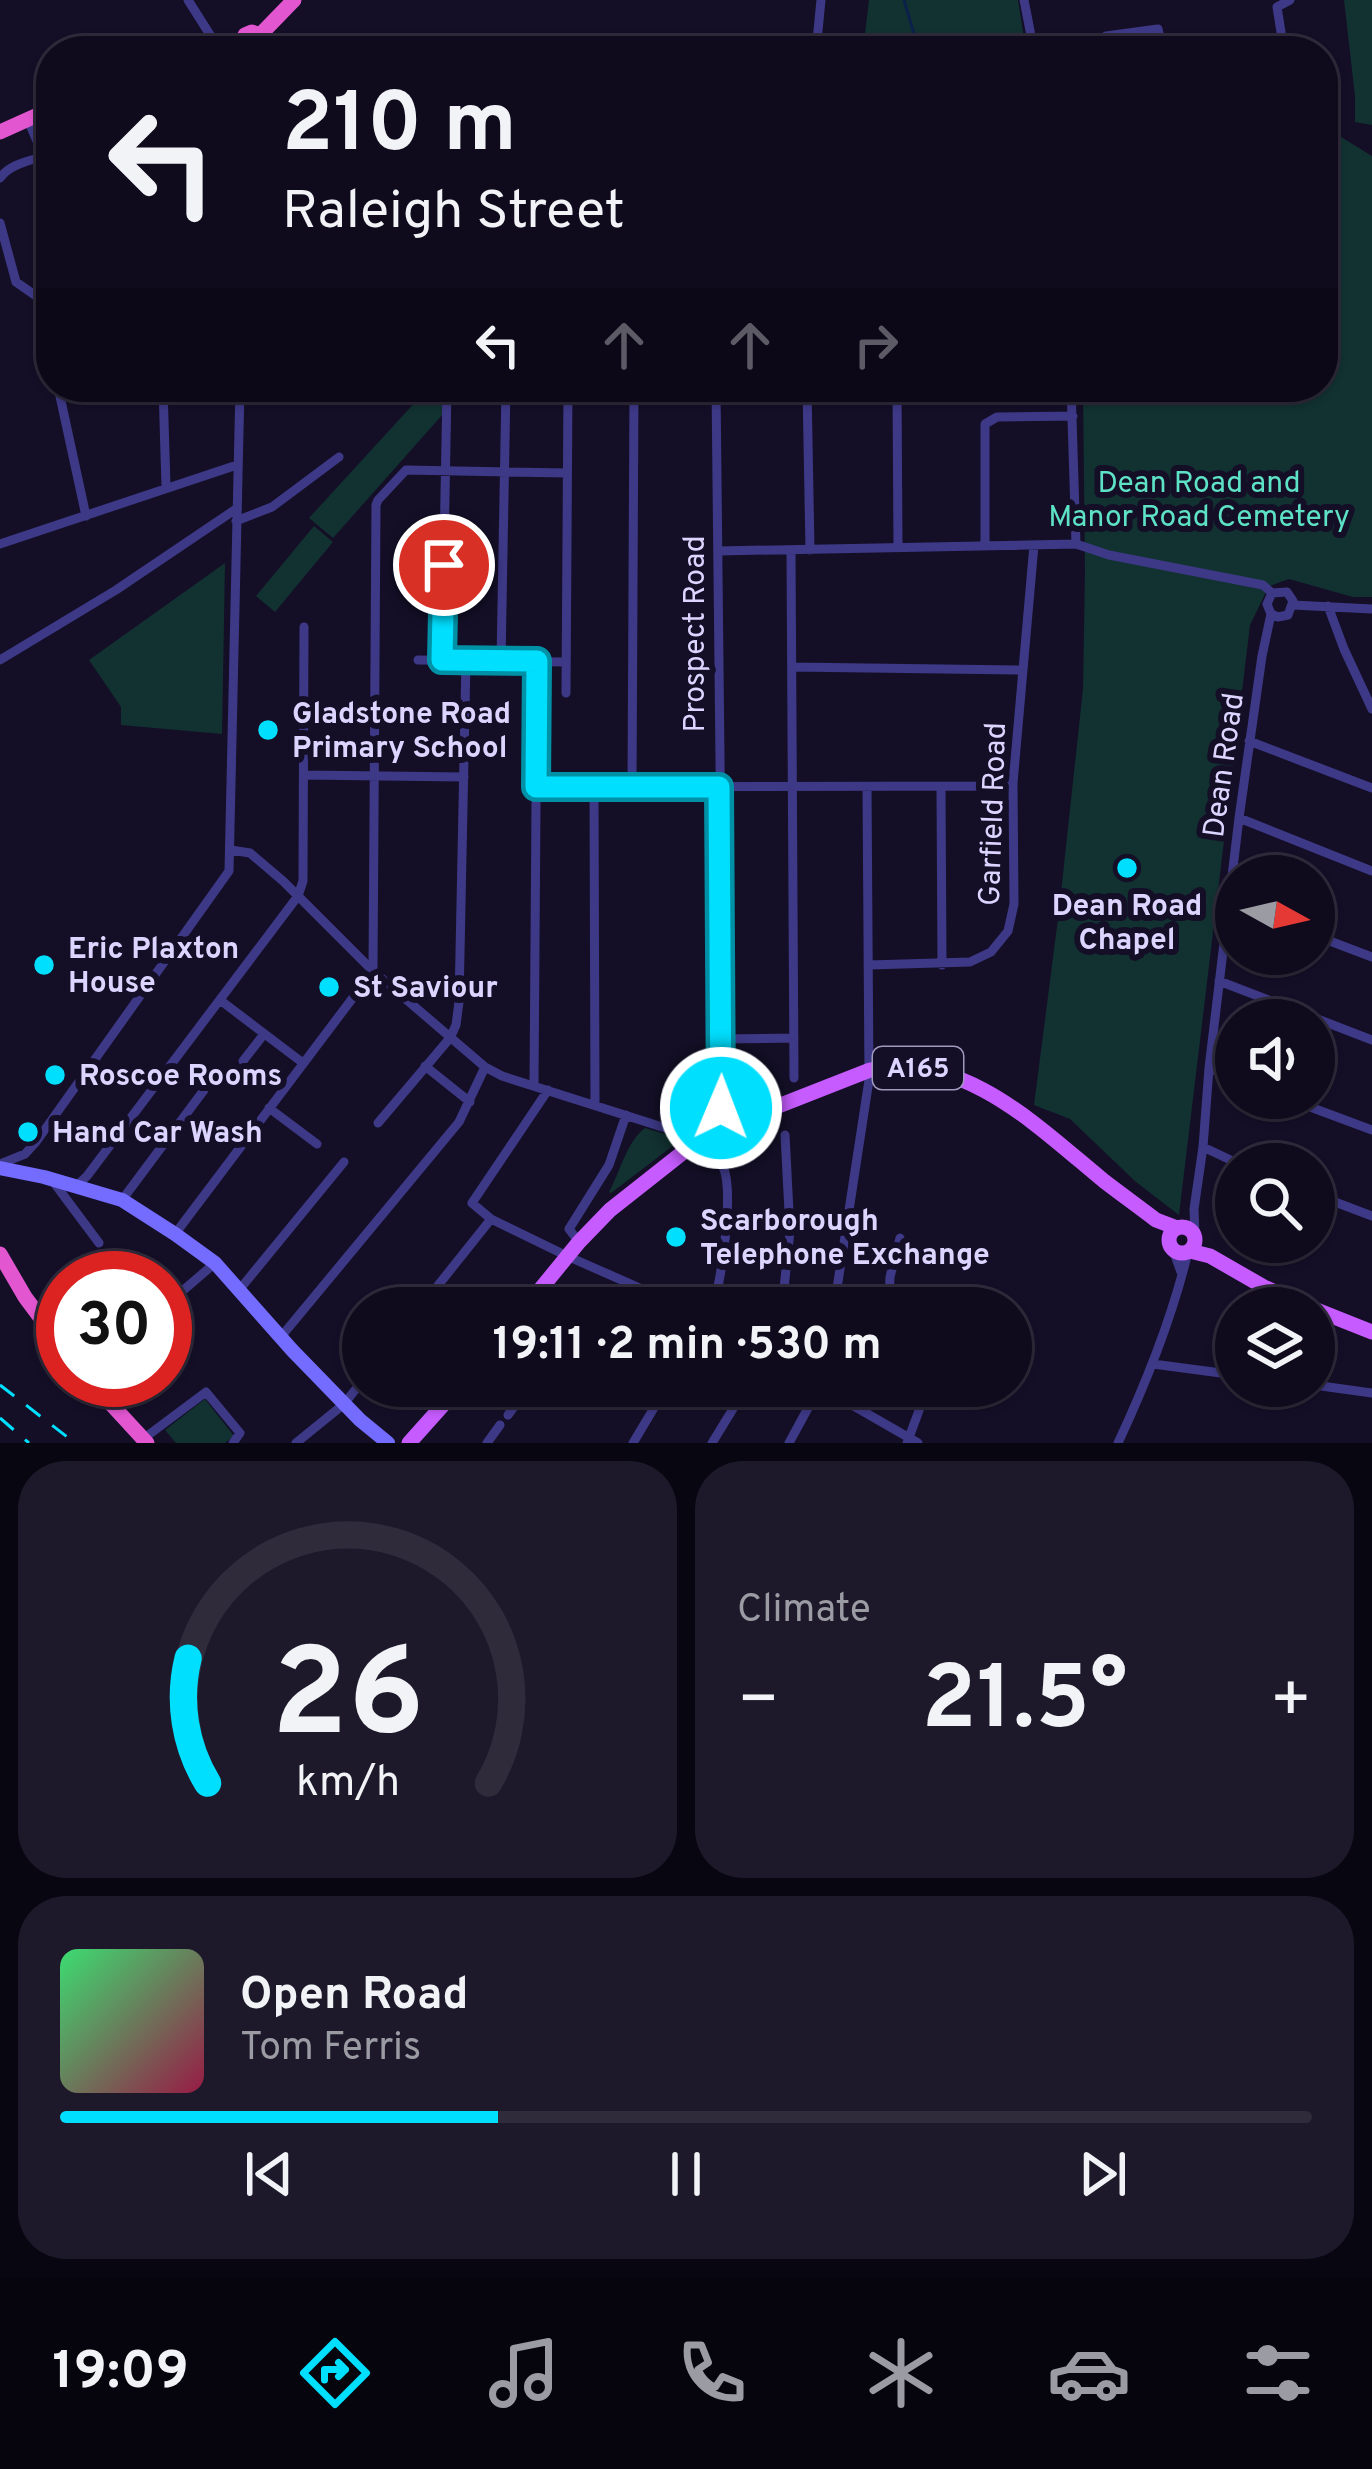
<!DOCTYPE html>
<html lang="en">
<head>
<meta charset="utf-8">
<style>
	body { margin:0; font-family:Overpass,sans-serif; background:#1d192a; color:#f1f3f6; height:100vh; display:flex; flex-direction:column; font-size:45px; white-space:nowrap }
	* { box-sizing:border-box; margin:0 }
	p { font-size:39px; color:#9b9ba4 }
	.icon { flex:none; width:66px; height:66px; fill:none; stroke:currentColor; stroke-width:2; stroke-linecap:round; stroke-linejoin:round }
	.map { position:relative; height:1443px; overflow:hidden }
	.sheet { display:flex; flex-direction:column; gap:18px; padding:18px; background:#080610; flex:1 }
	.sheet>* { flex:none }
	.hud { position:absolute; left:36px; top:36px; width:1302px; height:366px; border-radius:48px; box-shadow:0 3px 9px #0004,0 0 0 3px #2f2b3b; background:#0f0b1d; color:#f1f3f6; overflow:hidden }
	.needle { width:78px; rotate:98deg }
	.tools { position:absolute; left:1215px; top:855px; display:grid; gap:24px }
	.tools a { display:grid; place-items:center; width:120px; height:120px; border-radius:50%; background:#0f0b1d; box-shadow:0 3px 9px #0004,0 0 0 3px #2f2b3b; font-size:60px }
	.speed { position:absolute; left:36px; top:1251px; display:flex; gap:24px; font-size:60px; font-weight:700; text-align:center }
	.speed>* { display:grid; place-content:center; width:156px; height:156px; border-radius:50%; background:#0f0b1d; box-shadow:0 3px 9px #0004,0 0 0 3px #2f2b3b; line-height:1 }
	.speed .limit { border:18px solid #d22; background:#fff; color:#111 }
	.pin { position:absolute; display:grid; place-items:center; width:102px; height:102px; color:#fff; margin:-51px; border:6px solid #fff; border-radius:50%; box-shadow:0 3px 12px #0007 }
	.me { position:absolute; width:132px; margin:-66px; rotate:1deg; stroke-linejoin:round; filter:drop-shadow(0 0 9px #0008) }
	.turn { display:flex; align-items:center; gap:42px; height:252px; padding:0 48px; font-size:54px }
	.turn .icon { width:156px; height:156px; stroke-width:2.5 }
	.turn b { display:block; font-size:84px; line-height:102px }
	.lanes { display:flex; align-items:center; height:114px; padding:0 48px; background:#0003; justify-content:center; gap:60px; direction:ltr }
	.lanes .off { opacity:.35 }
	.big { font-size:90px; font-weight:700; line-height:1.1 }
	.sheet .card { flex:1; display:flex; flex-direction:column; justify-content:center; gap:18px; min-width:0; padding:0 42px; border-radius:48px; background:#1d192a }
	.sheet .dial { align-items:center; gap:0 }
	.dial svg { height:312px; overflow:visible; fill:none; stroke:#2f2b3b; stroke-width:7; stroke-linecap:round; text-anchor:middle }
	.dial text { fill:#f1f3f6; stroke:none }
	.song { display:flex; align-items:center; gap:36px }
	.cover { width:144px; height:144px; border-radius:18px; background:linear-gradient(135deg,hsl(140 70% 55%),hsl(340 70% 35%)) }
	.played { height:12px; border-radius:6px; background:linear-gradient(90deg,#01dfff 35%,#2f2b3b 35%) }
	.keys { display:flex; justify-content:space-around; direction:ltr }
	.heat { display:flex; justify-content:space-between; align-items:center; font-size:66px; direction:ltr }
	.sheet .tiles { flex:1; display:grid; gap:18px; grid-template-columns:1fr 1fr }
	.card:last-child { grid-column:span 2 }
	.trip { position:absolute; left:342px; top:1287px; width:690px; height:120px; border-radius:60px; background:#0f0b1d; box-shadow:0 3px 9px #0004,0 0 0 3px #2f2b3b; font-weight:700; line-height:120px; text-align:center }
	.dock { display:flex; height:192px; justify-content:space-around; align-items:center; background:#06040c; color:#9b9ba4 }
	.dock .icon { width:84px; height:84px }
	.dock .selected { color:#01dfff }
	.dock b { font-size:54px; color:#f1f3f6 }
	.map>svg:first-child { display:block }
</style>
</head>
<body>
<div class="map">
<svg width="1372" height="1443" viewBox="0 0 1372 1443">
	<rect width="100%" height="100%" fill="#140f27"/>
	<!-- green -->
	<path fill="#123131" d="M869 0H1018L1026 51H825L829 33 865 34Z
		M1344 0H1372V125L1355 122V96Z
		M1323 126 1372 156V597H1353L1289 579 1269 586 1250 625 1179 1215 1136 1182 1070 1119 1034 1105 1059 911 1083 689 1085 572 1083 387H1323Z
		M429 387H467L333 538 309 518Z
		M314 526 333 542 275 612 256 596Z
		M225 563 222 734 121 725V707L89 660Z
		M645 1128 675 1137 678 1142 611 1193 609 1192C620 1172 627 1141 645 1128Z
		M205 1399 234 1436 225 1443H176L165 1430Z"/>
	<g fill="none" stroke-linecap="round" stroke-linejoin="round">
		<!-- stream -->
		<path stroke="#0b214a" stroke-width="3" d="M904 0 917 44"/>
		<!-- minor -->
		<path stroke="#3e3987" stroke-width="9" d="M188 0 219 49
			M1024 0 1034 51
			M1106 36 1158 29 1163 51
			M1034 48 1064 51
			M816 51 821 0
			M1284 51 1277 7 1290 0
			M28 120 51 174
			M0 178C10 164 29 161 45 156
			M0 223 16 282 39 298 51 354
			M58 387 86 516
			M163 387 166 487
			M716 387 724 1132
			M807 387 810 550
			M897 387 898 547
			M1071 387 1076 544 1109 555 1263 585 1272 593 1287 592 1293 601 1288 615 1278 617 1271 614 1267 604 1272 593
			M236 521 272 507 339 457
			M0 544 237 465
			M985 546V424L997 417 1073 416
			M791 550 794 1078
			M718 551 1076 544
			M1293 605 1372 609
			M1328 606 1344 649 1372 709
			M0 660 116 590 236 509
			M418 660 566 662
			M442 660 447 387
			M501 661 506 387
			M792 667 1023 670
			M566 693 568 387
			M1249 741 1372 788
			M304 775 464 777
			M536 787 1012 786
			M594 787 595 1104
			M632 787 634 387
			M941 787 942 965
			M1239 818 1372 871
			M231 850 250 853 283 881 373 971 485 1067 502 1076 678 1132 705 1133
			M1314 935 1372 957
			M869 965 970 962 991 952 1008 931 1014 904 1013 783 1034 545
			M1219 981 1372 1040
			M220 1000 303 1063
			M722 1039 794 1038
			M243 1061 264 1034
			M425 1066 470 1102
			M1209 1068 1236 1079
			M534 1085 537 661
			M548 1090 472 1203 491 1219 567 1256 685 1308
			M1286 1098 1372 1130
			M269 1108 317 1144
			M378 1123 450 1038 456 1025 459 1002 466 660
			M1203 1147 1239 1164
			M710 1154C716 1159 719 1160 723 1167 734 1189 722 1284 712 1308
			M0 1164 25 1154 36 1142 229 871 240 387
			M52 1180 99 1243
			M75 1187 87 1176 298 896 303 881 304 627
			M1314 1194 1372 1216
			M122 1200 204 1090
			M175 1234 373 971 376 505 378 500 406 470 567 473
			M1195 1235 1194 1209 1203 1147 1209 1068 1239 818 1262 656 1271 614
			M579 1242 569 1229 609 1165 626 1115
			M1173 1250 1181 1272
			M240 1289 344 1162
			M165 1306 215 1263
			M420 1308 491 1219
			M782 1308 790 1231 785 1135
			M834 1308 869 1080 867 787
			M898 1308 889 1299 890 1277 900 1238
			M280 1338 459 1122 485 1067
			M1153 1364 1236 1375
			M1314 1385 1372 1393
			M819 1386 918 1443
			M508 1415 529 1386
			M143 1439 206 1392 240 1433 233 1443
			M296 1443 344 1404 363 1380
			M487 1443 500 1425
			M633 1443 667 1386
			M712 1443 747 1386
			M789 1443 820 1386
			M907 1443 928 1386
			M1118 1443C1147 1381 1172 1318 1188 1252"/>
		<!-- secondary -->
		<path stroke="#746cff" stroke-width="14" d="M0 1168 44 1177 122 1200 175 1234 215 1263 292 1350 360 1420 388 1443"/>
		<!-- primary -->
		<path stroke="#c65cff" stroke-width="15" d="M717 1130 870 1070C964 1051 1038 1127 1104 1181 1121 1194 1139 1207 1156 1220L1177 1228
			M722 1147 724 1137 717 1130 705 1133 699 1141 703 1152C722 1156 740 1132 759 1123
			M1169 1240a13 13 0 1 1 26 0a13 13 0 1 1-26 0Z
			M1190 1251 1210 1256 1264 1287 1312 1308
			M525 1308 579 1242 610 1210 700 1139
			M1314 1309 1372 1332
			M409 1443 460 1386"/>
		<!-- trunk -->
		<path stroke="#e256d0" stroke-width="15" d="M260 35 294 0
			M213 51 243 45
			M246 51 242 42 245 35 252 32 260 35
			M260 51 264 44 260 35
			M0 132 51 109
			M0 1254 25 1297 63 1348
			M89 1380 147 1443"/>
		<!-- rail -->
		<path stroke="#01dfff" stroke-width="3" stroke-dasharray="18 15" stroke-linecap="butt" d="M0 1385 75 1443
			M0 1418 29 1443"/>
	</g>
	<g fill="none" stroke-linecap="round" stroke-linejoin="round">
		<defs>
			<path id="route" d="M444 565 442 660 537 661 536 787H719L721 1108"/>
		</defs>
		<!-- route casing -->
		<use href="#route" stroke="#0191a6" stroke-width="30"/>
		<!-- route -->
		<use href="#route" stroke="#01dfff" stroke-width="21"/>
	</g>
	<!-- markers -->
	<g fill="#01dfff" stroke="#140f27" stroke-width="4.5">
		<circle cx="268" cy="730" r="12"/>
		<circle cx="1127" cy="868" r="12"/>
		<circle cx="44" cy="965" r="12"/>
		<circle cx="329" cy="987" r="12"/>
		<circle cx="55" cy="1075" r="12"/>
		<circle cx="28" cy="1132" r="12"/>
		<circle cx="676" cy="1237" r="12"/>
	</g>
	<g text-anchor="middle" stroke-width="12" stroke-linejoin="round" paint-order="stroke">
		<!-- shield labels -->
		<rect fill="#140f27" stroke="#9f9abe" stroke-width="3" x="873" y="1047" width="90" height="42" rx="9"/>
		<g font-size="27" font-weight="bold" fill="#dbd5ff">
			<text x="918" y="1077">A165</text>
		</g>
		<!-- park labels -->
		<g font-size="30" fill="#5ee2c5" stroke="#140f27">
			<text x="1199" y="492">Dean Road and<tspan x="1199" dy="34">Manor Road Cemetery</tspan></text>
		</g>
		<!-- street labels -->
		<g font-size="30" fill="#dbd5ff" stroke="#140f27">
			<text transform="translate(694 634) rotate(-90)" y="10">Prospect Road</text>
			<text transform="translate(1223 765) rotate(-82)" y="10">Dean Road</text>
			<text transform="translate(992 814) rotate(-88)" y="10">Garfield Road</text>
		</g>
		<!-- poi labels -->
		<g font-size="30" font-weight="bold" fill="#dbd5ff" stroke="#140f27" text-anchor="start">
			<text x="292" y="723">Gladstone Road<tspan x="292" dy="34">Primary School</tspan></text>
			<text x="1127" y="915" text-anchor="middle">Dean Road<tspan x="1127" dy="34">Chapel</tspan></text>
			<text x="68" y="958">Eric Plaxton<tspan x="68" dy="34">House</tspan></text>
			<text x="353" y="997">St Saviour</text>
			<text x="79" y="1085">Roscoe Rooms</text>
			<text x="52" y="1142">Hand Car Wash</text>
			<text x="700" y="1230">Scarborough<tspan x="700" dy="34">Telephone Exchange</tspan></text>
		</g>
	</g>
</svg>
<div class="tools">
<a><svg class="needle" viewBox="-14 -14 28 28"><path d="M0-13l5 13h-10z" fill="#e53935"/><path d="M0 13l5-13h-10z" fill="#9b9ba4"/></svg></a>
<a><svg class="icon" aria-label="sound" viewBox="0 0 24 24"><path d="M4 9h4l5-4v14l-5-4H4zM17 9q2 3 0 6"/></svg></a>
<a><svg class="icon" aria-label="search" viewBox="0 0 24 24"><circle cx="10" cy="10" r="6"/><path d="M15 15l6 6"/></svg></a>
<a><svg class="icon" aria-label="layers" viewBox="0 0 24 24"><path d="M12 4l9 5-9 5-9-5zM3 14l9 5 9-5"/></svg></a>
</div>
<div class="speed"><div class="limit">30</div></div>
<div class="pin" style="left:444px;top:565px;background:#d93025"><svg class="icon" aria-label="arrive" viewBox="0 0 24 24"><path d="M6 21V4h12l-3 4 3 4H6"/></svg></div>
<svg class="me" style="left:721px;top:1108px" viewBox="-20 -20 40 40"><circle r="17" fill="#01dfff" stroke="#fff" stroke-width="3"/><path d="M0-11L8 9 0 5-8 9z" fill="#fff"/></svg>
<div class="trip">19:11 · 2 min · 530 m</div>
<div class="hud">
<div class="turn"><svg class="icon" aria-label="left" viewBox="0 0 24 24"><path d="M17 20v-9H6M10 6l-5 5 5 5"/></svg><div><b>210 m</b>Raleigh Street</div></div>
<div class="lanes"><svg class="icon" aria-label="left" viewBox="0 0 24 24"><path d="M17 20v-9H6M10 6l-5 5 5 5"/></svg><svg class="icon off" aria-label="ahead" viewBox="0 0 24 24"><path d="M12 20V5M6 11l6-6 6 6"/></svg><svg class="icon off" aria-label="ahead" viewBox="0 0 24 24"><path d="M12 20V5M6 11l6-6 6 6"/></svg><svg class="icon off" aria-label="right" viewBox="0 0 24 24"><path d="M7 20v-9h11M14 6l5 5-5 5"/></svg></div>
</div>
</div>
<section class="sheet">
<div class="tiles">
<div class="card dial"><svg viewBox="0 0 100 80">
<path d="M14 69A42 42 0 1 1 86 69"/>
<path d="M14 69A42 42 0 0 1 9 37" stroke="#01dfff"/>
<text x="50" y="56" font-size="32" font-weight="700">26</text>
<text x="50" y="72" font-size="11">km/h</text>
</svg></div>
<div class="card"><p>Climate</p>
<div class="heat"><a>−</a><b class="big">21.5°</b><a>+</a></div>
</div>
<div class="card">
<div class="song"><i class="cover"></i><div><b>Open Road</b><p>Tom Ferris</p></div></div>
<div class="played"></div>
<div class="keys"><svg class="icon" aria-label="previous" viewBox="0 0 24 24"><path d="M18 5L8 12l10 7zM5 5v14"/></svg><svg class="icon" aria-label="pause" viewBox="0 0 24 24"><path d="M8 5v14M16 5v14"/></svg><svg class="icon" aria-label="next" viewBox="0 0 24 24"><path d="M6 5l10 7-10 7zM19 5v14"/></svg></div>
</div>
</div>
</section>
<nav class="dock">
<b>19:09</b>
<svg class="icon selected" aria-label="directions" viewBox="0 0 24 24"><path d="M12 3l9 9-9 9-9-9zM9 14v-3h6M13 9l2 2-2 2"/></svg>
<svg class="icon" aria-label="music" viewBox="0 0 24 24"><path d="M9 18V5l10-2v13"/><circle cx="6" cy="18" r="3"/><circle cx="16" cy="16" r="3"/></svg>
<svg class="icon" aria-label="phone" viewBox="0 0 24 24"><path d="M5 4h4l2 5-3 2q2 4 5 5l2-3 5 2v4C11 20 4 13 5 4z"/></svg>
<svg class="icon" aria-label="climate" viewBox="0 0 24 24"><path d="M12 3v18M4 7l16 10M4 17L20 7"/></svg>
<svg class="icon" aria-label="car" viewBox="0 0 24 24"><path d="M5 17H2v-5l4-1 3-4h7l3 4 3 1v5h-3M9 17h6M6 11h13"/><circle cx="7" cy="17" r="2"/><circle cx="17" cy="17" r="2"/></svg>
<svg class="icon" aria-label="filters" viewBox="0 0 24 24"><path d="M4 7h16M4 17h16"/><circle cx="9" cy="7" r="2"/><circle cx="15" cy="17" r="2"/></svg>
</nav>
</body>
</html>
